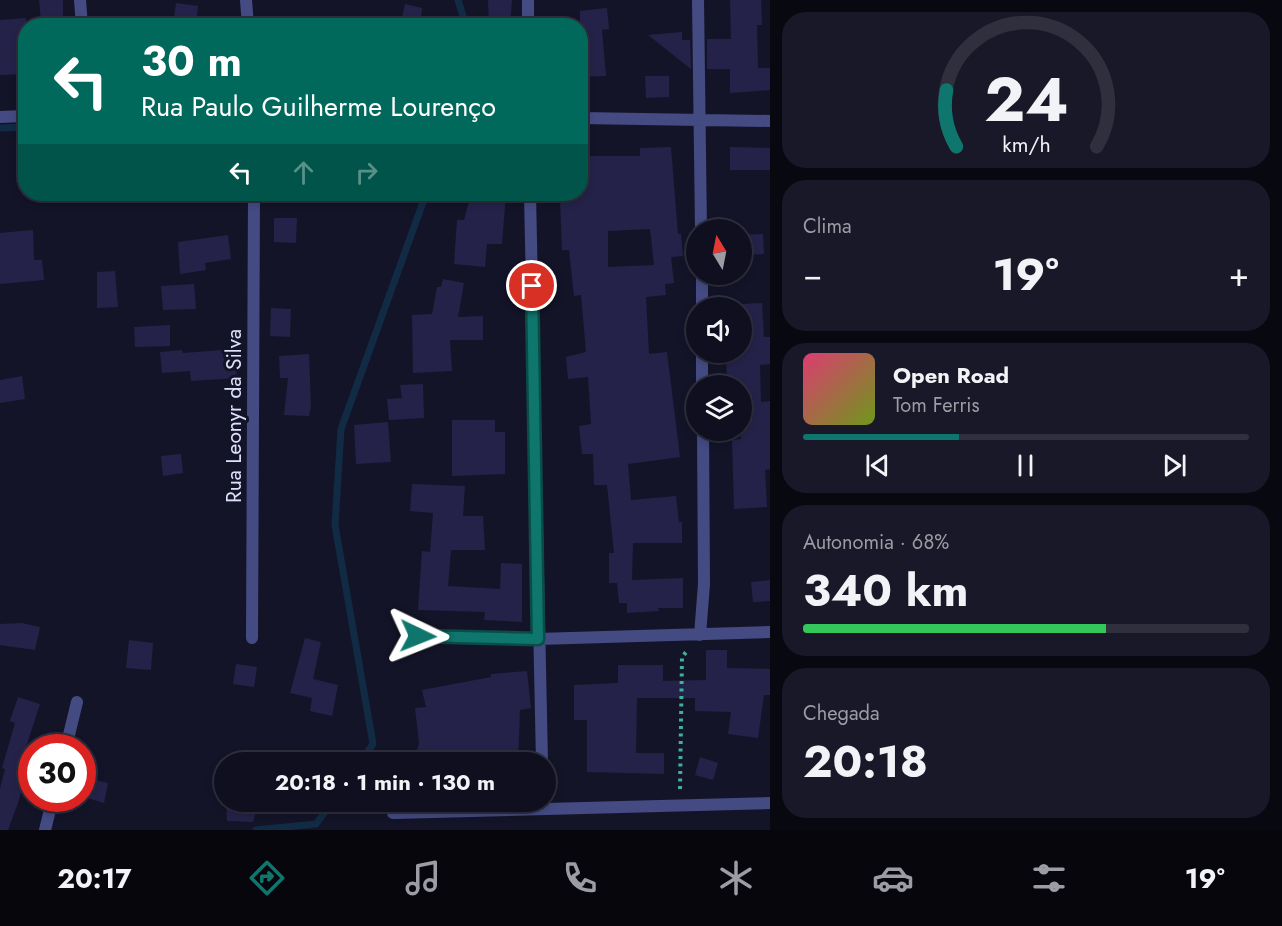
<!DOCTYPE html>
<html lang="pt">
<head>
<meta charset="utf-8">
<style>
	body { margin:0; font-family:Jost,sans-serif; background:#181828; color:#f1f3f6; height:100vh; display:flex; flex-direction:column; font-size:22px; white-space:nowrap }
	* { box-sizing:border-box; margin:0 }
	p { font-size:20px; color:#9b9ca4 }
	.icon { flex:none; width:33px; height:33px; fill:none; stroke:currentColor; stroke-width:2; stroke-linecap:round; stroke-linejoin:round }
	.map { position:relative; flex:1; overflow:hidden }
	.side { display:flex; flex-direction:column; gap:12px; padding:12px; background:#080811; width:512px }
	.side>* { flex:none }
	.guide { position:absolute; left:18px; top:18px; width:570px; height:183px; border-radius:24px; box-shadow:0 3px 9px #0003,0 0 0 2px #2f2f3d; background:#00695c; color:#fff; overflow:hidden }
	.needle { width:39px; rotate:350deg }
	.fabs { position:absolute; left:686px; top:219px; display:grid; gap:12px }
	.fabs a { display:grid; place-items:center; width:66px; height:66px; border-radius:50%; background:#0f0f1f; box-shadow:0 3px 9px #0003,0 0 0 2px #2f2f3d; font-size:30px }
	.speed { position:absolute; left:18px; top:734px; display:flex; gap:12px; font-size:30px; font-weight:700; text-align:center }
	.speed>* { display:grid; place-content:center; width:78px; height:78px; border-radius:50%; background:#0f0f1f; box-shadow:0 3px 9px #0003,0 0 0 2px #2f2f3d; line-height:1 }
	.speed .limit { border:9px solid #d22; background:#fff; color:#111 }
	.pin { position:absolute; display:grid; place-items:center; width:51px; height:51px; color:#fff; margin:-26px; border:3px solid #fff; border-radius:50%; box-shadow:0 2px 6px #0007 }
	.me { position:absolute; width:66px; margin:-33px; rotate:92deg; stroke-linejoin:round; filter:drop-shadow(0 0 4px #0008) }
	.turn { display:flex; align-items:center; gap:21px; height:126px; padding:0 24px; font-size:27px }
	.turn .icon { width:78px; height:78px; stroke-width:2.5 }
	.turn b { display:block; font-size:42px; line-height:51px }
	.lanes { display:flex; align-items:center; height:57px; padding:0 24px; background:#0003; justify-content:center; gap:30px; direction:ltr }
	.lanes .off { opacity:.35 }
	.big { font-size:45px; font-weight:700; line-height:1.1 }
	.side .tile { flex:1; display:flex; flex-direction:column; justify-content:center; gap:9px; min-width:0; padding:0 21px; border-radius:24px; background:#181828 }
	.side .dial { align-items:center; gap:0 }
	.dial svg { height:156px; overflow:visible; fill:none; stroke:#2f2f3d; stroke-width:7; stroke-linecap:round; text-anchor:middle }
	.dial text { fill:#f1f3f6; stroke:none }
	.song { display:flex; align-items:center; gap:18px }
	.cover { width:72px; height:72px; border-radius:9px; background:linear-gradient(135deg,hsl(340 70% 55%),hsl(80 70% 35%)) }
	.played { height:6px; border-radius:3px; background:linear-gradient(90deg,#0f766e 35%,#2f2f3d 35%) }
	.keys { display:flex; justify-content:space-around; direction:ltr }
	.heat { display:flex; justify-content:space-between; align-items:center; font-size:33px; direction:ltr }
	.charge { height:9px; border-radius:4px; background:linear-gradient(90deg,#34c759 68%,#2f2f3d 0) }
	.trip { position:absolute; left:214px; top:752px; width:342px; height:60px; border-radius:30px; background:#0f0f1f; box-shadow:0 3px 9px #0003,0 0 0 2px #2f2f3d; font-weight:700; line-height:60px; text-align:center }
	.menu { display:flex; height:96px; justify-content:space-around; align-items:center; background:#06060c; color:#9b9ca4 }
	.menu .icon { width:42px; height:42px }
	.menu .selected { color:#0f766e }
	.menu b { font-size:27px; color:#f1f3f6 }
	main { display:flex; flex:1; min-height:0 }
	.map>svg:first-child { display:block }
</style>
</head>
<body>
<main>
<div class="map">
<svg width="771" height="830" viewBox="0 0 771 830">
	<rect width="100%" height="100%" fill="#141429"/>
	<g fill="none" stroke-linecap="round" stroke-linejoin="round">
		<!-- stream -->
		<path stroke="#112b45" stroke-width="7" d="M458 0 466 26
			M0 128 26 127
			M360 762 373 744 335 525 341 429 426 194
			M256 830 316 824 333 801"/>
	</g>
	<!-- building -->
	<path fill="#242248" fill-rule="evenodd" d="M39 0H63V19L41 21Z
		M488 0H512L510 26H489Z
		M730 0H761L762 25H757L758 68H771V90L730 93V69H707V39H731Z
		M176 3 198 6 196 26H173Z
		M405 4 422 8 420 26 401 22Z
		M607 8 609 29 602 30 606 76 580 77V11Z
		M26 18V74L0 75V20Z
		M682 32V40H690L691 69 648 35Z
		M645 76H669V97L646 98Z
		M671 147 678 234H681L683 256 671 257 674 283 665 284 666 295 646 297 649 354 667 352 680 457 628 464 631 500 676 496 679 522H682V543H633L632 580 683 578V608H658L659 611 627 613V603H619L617 583H609V553H614L607 485H594L593 454H582L579 426 591 424 588 377 568 379 566 357 586 352 581 295 574 296 569 250H562L560 200 580 198V156H640V148ZM650 229 654 265 608 267V231Z
		M730 147 771 148V170H730Z
		M471 194H506L502 244H487L485 267 454 264 457 220H464Z
		M274 218H297L296 243 274 242Z
		M33 230 34 260H42L44 280 0 284V233Z
		M763 234 764 254 741 255V235Z
		M228 235 231 259 205 263 206 270 180 274 178 242Z
		M115 271 118 307 97 308V272Z
		M443 279 464 283 458 317 483 316V340H450L452 371 413 373 412 315 432 314 437 287H441Z
		M194 284 196 309 163 310 161 286Z
		M762 303 764 337H771V364L760 365 761 402 771 401V469L765 470 767 507 734 509 732 440 741 439V386H727L726 352H741V304Z
		M271 308 291 309 290 337 270 336Z
		M170 325V346L135 347 134 327Z
		M235 349 237 378 191 381 190 371 162 373 160 352 182 350 183 353Z
		M309 354 311 406 309 416 284 415 288 378H280L279 356Z
		M22 376 25 399 0 403V380Z
		M423 384 424 418 389 420 387 399 402 398 400 385Z
		M452 420H495V432H505V474L452 476Z
		M388 422 391 462 356 464 354 425Z
		M181 454 183 473 163 476 161 456Z
		M412 484 465 486 463 516H483L485 550H451L448 586 500 589 501 563 522 564V622L484 620 485 612 418 610 422 551 430 552 433 513 410 511Z
		M771 580V601L753 602 751 582Z
		M22 623 40 627 35 650 0 645V624Z
		M305 638 321 642 313 679 338 685 332 716 310 711 312 698 290 693Z
		M129 640 153 643 151 670 126 668Z
		M706 650H727V668L771 669V695H764L758 738 728 734 731 712 695 711V698H637L636 753H664V774L587 772V720H574V685L618 683V665H663V681L706 680Z
		M236 664 257 667 254 687 233 684Z
		M527 671 531 708 520 710 518 762H414L419 743 415 708 426 707 422 690 491 677V674Z
		M18 697 40 704 26 747 32 750 19 800 8 830H0V789L5 769 2 768 15 723 10 721Z
		M700 757 718 763 713 780 695 775Z
		M91 779 108 783 104 803 87 798Z
		M226 801H259L253 822 227 821Z"/>
	<g fill="none" stroke-linecap="round" stroke-linejoin="round">
		<!-- path -->
		<path stroke="#3fb099" stroke-width="4" stroke-dasharray="3 4.5" stroke-linecap="butt" d="M680 789 682 657 687 651"/>
		<!-- service -->
		<path stroke="#444b83" stroke-width="12" d="M66 747 77 702
			M45 830 53 798"/>
		<!-- minor -->
		<path stroke="#444b83" stroke-width="12" d="M80 0 82 26
			M246 0 248 26
			M528 0V26
			M698 0 701 230
			M0 117 26 116
			M580 118 771 121
			M530 194 542 762
			M702 274V308
			M702 352V386
			M700 635 704 584 703 430
			M418 636 538 639 771 632
			M252 638 254 194
			M393 813 771 803"/>
	</g>
	<g fill="none" stroke-linecap="round" stroke-linejoin="round">
		<defs>
			<path id="route" d="M418 636 538 639 532 286"/>
		</defs>
		<!-- route casing -->
		<use href="#route" stroke="#0a4d48" stroke-width="15"/>
		<!-- route -->
		<use href="#route" stroke="#0f766e" stroke-width="10"/>
	</g>
	<g text-anchor="middle" stroke-width="6" stroke-linejoin="round" paint-order="stroke">
		<!-- street labels -->
		<g font-size="21" fill="#dfe0fc" stroke="#141429">
			<text transform="translate(234 416) rotate(-90)" y="7">Rua Leonyr da Silva</text>
		</g>
	</g>
</svg>
<div class="fabs">
<a><svg class="needle" viewBox="-14 -14 28 28"><path d="M0-13l5 13h-10z" fill="#e53935"/><path d="M0 13l5-13h-10z" fill="#9b9ca4"/></svg></a>
<a><svg class="icon" aria-label="sound" viewBox="0 0 24 24"><path d="M4 9h4l5-4v14l-5-4H4zM17 9q2 3 0 6"/></svg></a>
<a><svg class="icon" aria-label="layers" viewBox="0 0 24 24"><path d="M12 4l9 5-9 5-9-5zM3 14l9 5 9-5"/></svg></a>
</div>
<div class="speed"><div class="limit">30</div></div>
<div class="pin" style="left:532px;top:286px;background:#d93025"><svg class="icon" aria-label="arrive" viewBox="0 0 24 24"><path d="M6 21V4h12l-3 4 3 4H6"/></svg></div>
<svg class="me" style="left:418px;top:636px" viewBox="-20 -20 40 40"><path d="M0-17L14 15 0 8-14 15z" fill="#0f766e" stroke="#fff" stroke-width="4"/></svg>
<div class="trip">20:18 · 1 min · 130 m</div>
<div class="guide">
<div class="turn"><svg class="icon" aria-label="left" viewBox="0 0 24 24"><path d="M17 20v-9H6M10 6l-5 5 5 5"/></svg><div><b>30 m</b>Rua Paulo Guilherme Lourenço</div></div>
<div class="lanes"><svg class="icon" aria-label="left" viewBox="0 0 24 24"><path d="M17 20v-9H6M10 6l-5 5 5 5"/></svg><svg class="icon off" aria-label="ahead" viewBox="0 0 24 24"><path d="M12 20V5M6 11l6-6 6 6"/></svg><svg class="icon off" aria-label="right" viewBox="0 0 24 24"><path d="M7 20v-9h11M14 6l5 5-5 5"/></svg></div>
</div>
</div>
<section class="side">
<div class="tile dial"><svg viewBox="0 0 100 80">
<path d="M14 69A42 42 0 1 1 86 69"/>
<path d="M14 69A42 42 0 0 1 9 40" stroke="#0f766e"/>
<text x="50" y="56" font-size="32" font-weight="700">24</text>
<text x="50" y="72" font-size="11">km/h</text>
</svg></div>
<div class="tile"><p>Clima</p>
<div class="heat"><a>−</a><b class="big">19°</b><a>+</a></div>
</div>
<div class="tile">
<div class="song"><i class="cover"></i><div><b>Open Road</b><p>Tom Ferris</p></div></div>
<div class="played"></div>
<div class="keys"><svg class="icon" aria-label="previous" viewBox="0 0 24 24"><path d="M18 5L8 12l10 7zM5 5v14"/></svg><svg class="icon" aria-label="pause" viewBox="0 0 24 24"><path d="M8 5v14M16 5v14"/></svg><svg class="icon" aria-label="next" viewBox="0 0 24 24"><path d="M6 5l10 7-10 7zM19 5v14"/></svg></div>
</div>
<div class="tile"><p>Autonomia · 68%</p><b class="big">340 km</b><div class="charge"></div></div>
<div class="tile"><p>Chegada</p><b class="big">20:18</b></div>
</section>
</main>
<nav class="menu">
<b>20:17</b>
<svg class="icon selected" aria-label="directions" viewBox="0 0 24 24"><path d="M12 3l9 9-9 9-9-9zM9 14v-3h6M13 9l2 2-2 2"/></svg>
<svg class="icon" aria-label="music" viewBox="0 0 24 24"><path d="M9 18V5l10-2v13"/><circle cx="6" cy="18" r="3"/><circle cx="16" cy="16" r="3"/></svg>
<svg class="icon" aria-label="phone" viewBox="0 0 24 24"><path d="M5 4h4l2 5-3 2q2 4 5 5l2-3 5 2v4C11 20 4 13 5 4z"/></svg>
<svg class="icon" aria-label="climate" viewBox="0 0 24 24"><path d="M12 3v18M4 7l16 10M4 17L20 7"/></svg>
<svg class="icon" aria-label="car" viewBox="0 0 24 24"><path d="M5 17H2v-5l4-1 3-4h7l3 4 3 1v5h-3M9 17h6M6 11h13"/><circle cx="7" cy="17" r="2"/><circle cx="17" cy="17" r="2"/></svg>
<svg class="icon" aria-label="filters" viewBox="0 0 24 24"><path d="M4 7h16M4 17h16"/><circle cx="9" cy="7" r="2"/><circle cx="15" cy="17" r="2"/></svg>
<b>19°</b>
</nav>
</body>
</html>
